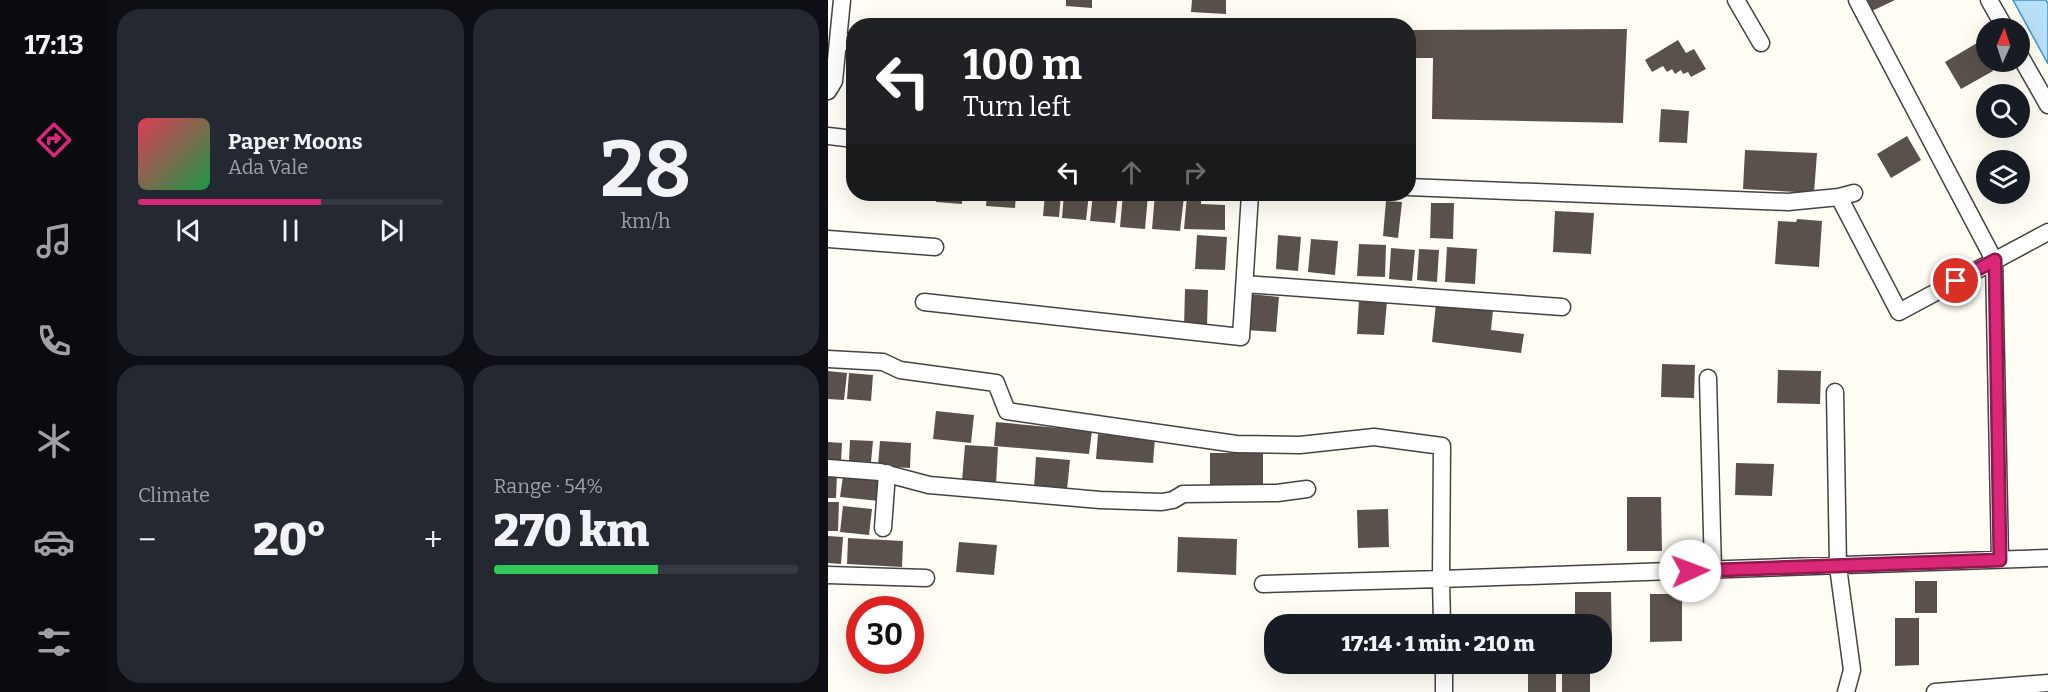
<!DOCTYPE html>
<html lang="en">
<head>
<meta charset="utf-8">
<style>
	body { margin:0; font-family:Bitter,serif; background:#242831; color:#f1f3f6; height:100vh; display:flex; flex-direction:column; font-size:22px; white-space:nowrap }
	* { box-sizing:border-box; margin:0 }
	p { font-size:20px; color:#9ea1a6 }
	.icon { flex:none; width:33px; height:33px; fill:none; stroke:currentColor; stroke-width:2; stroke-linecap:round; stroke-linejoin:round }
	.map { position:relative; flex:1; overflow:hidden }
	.side { display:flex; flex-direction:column; gap:9px; padding:9px; background:#0d0f14; width:720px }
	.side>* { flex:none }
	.guide { position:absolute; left:18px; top:18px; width:570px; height:183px; border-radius:24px; box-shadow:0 6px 24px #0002; background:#202124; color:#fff; overflow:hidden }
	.needle { width:39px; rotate:3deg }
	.controls { position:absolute; left:1148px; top:18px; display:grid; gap:12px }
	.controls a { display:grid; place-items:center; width:54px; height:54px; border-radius:50%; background:#171b24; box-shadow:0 6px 24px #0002; font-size:30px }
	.speed { position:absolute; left:18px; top:596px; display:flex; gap:12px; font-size:30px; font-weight:700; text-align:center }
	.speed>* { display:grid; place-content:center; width:78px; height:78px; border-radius:50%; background:#171b24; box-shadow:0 6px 24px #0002; line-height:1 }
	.speed .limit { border:9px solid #d22; background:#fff; color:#111 }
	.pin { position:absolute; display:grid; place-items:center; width:51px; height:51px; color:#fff; margin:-26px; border:3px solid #fff; border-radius:50%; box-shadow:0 2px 6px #0007 }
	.me { position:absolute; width:66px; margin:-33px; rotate:88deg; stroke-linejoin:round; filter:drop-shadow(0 0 4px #0008) }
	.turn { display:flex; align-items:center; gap:21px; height:126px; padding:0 18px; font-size:27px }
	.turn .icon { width:78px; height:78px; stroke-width:2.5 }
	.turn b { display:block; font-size:42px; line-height:51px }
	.lanes { display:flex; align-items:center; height:57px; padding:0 18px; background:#0003; justify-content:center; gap:30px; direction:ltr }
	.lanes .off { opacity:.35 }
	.big { font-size:45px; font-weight:800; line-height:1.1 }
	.side .tile { flex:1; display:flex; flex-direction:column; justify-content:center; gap:9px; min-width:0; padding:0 21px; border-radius:24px; background:#242831 }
	.side .dial { align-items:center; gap:0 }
	.dial b { font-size:78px; line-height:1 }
	.song { display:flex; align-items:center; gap:18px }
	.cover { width:72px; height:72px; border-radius:9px; background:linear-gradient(135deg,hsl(350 70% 55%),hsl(140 70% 35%)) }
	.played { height:6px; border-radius:3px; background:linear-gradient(90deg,#db2777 60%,#363941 60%) }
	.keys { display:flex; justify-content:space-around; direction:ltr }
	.heat { display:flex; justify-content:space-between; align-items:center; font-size:33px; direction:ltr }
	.charge { height:9px; border-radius:4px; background:linear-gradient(90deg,#34c759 54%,#363941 0) }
	.side .tiles { flex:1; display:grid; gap:9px; grid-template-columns:repeat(2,1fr) }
	.trip { position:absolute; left:436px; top:614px; width:348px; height:60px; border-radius:24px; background:#171b24; box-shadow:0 6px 24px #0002; font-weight:800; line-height:60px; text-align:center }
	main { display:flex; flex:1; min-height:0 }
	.tab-bar { display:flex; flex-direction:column; width:108px; justify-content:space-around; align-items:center; background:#090b0e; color:#9ea1a6 }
	.tab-bar .icon { width:42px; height:42px }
	.tab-bar .selected { color:#db2777 }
	.tab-bar b { font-size:27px; color:#f1f3f6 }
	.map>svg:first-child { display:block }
</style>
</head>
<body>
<main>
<nav class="tab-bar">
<b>17:13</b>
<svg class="icon selected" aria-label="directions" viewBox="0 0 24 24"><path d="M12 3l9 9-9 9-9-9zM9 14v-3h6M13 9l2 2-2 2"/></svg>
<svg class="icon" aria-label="music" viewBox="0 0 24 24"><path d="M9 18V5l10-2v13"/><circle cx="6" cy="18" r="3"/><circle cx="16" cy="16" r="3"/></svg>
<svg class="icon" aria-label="phone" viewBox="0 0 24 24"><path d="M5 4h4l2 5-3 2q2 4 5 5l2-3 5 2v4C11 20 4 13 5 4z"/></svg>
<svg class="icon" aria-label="climate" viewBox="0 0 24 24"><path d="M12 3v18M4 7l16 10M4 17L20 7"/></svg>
<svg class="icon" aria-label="car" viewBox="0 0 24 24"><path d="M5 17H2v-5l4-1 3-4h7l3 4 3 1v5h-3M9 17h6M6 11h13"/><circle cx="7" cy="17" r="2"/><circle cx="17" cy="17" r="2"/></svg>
<svg class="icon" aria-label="filters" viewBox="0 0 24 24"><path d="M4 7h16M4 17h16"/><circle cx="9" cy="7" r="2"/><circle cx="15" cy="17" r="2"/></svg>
</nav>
<section class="side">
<div class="tiles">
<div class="tile">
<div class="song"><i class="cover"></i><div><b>Paper Moons</b><p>Ada Vale</p></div></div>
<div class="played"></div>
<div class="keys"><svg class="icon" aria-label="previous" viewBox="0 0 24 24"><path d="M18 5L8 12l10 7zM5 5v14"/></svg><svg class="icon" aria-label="pause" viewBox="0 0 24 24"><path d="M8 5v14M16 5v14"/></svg><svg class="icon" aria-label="next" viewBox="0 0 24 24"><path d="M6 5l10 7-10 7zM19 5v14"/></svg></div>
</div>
<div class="tile dial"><b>28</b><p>km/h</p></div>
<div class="tile"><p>Climate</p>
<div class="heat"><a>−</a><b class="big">20°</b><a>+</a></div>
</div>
<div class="tile"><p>Range · 54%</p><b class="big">270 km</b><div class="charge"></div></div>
</div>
</section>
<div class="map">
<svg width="1220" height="692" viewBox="0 0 1220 692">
	<rect width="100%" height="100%" fill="#fffdf4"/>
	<!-- water -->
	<path fill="#b7dff8" stroke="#3c95d1" stroke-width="1.5" d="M1185 0H1218L1220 4V64Z"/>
	<!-- building -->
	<path fill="#5a514c" d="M238 0H264V8L238 6Z
		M364 0H398V14L363 12Z
		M1038 0H1067L1044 11Z
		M799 29 795 123 604 119 605 58H580V30Z
		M850 40 858 53 866 49 878 69 863 77 860 72 855 74 853 70 847 74 844 69 839 72 835 66 824 72 817 60Z
		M1149 43 1158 62H1160L1165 71 1133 89 1117 62Z
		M833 109 861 111 859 143 831 142Z
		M1079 136 1093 160 1063 178 1049 154Z
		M917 150 989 153 986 193 915 189Z
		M108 194H134V204L108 202Z
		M159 194H188L187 208 158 206Z
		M217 194H233L231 217 215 216Z
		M236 194H261L258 220 234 218Z
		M265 194H290L287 223 262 221Z
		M295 194H320L317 229 292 227Z
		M327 194 356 197 352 231 324 229Z
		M359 196 373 197V204L397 205V230L356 229Z
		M558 201 574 202 570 238 555 236Z
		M603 203H626L625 239 602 238Z
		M727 211 766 213 763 254 725 252Z
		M969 219 994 221 991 267 947 264 950 221 968 222Z
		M369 235 399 237 397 270 367 269Z
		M450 235 473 237 470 271 448 269Z
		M483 239 510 241 507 275 480 272Z
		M531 244 558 245 557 277 529 276Z
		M619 247 649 249 647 284 617 282Z
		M563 248 587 250 584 281 561 279Z
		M591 249 611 250 609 282 589 280Z
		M357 289 380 290 379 327H356Z
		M422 294 451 297 448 332 418 330Z
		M531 299 559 301 556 335 529 334Z
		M608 304 665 310 663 330 696 334 693 353 604 342Z
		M834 364 867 365 866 398 833 397Z
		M950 370 993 371 992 404 949 403Z
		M0 371 19 373 16 400 0 399Z
		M21 373 45 375 43 401 19 399Z
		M108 411 146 415 143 443 105 439Z
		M168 422 264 431 261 454 166 446Z
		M270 434 327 438 325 463 268 459Z
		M22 440 45 441 43 462 21 461Z
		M52 441 83 443 82 468 50 466Z
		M0 442 14 443 13 462H0Z
		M137 445 170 447 168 484 134 481Z
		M382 453H435V487H382Z
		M208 457 242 460 239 490 206 488Z
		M908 463 946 464 944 496 907 495Z
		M0 474 9 475 8 498H0Z
		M15 476 53 480 51 501 12 497Z
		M799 497H833L834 551H799Z
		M0 502H11L10 531H0Z
		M15 506 44 509 41 535 12 532Z
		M560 509 561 547 530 548 529 510Z
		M0 536 15 537 13 564 0 563Z
		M350 537 409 539 408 575 349 572Z
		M20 538 75 541 74 567 19 564Z
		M131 542 169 545 166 575 128 572Z
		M1087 581H1109V613H1087Z
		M747 592H783L784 646H774V624H747Z
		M822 594H854V641L822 642Z
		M1067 618H1091V665L1067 666Z
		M700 663H728V692H700Z
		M734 663H762V692H734Z"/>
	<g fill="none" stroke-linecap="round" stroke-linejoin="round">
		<defs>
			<path id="street" d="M908 0 933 43
				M1029 0 1166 260 1172 560
				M1161 0 1177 28
				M10 41 26 43
				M1191 54 1220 105
				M0 91 6 81 14 0
				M0 136 26 139
				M580 187 960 202 1011 197 1026 193
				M1011 197 1071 312 1220 232
				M0 239 107 247
				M417 284 734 307
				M96 302 413 337 422 194
				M0 359 55 362 72 370 168 383 179 411 408 444 472 445 546 437 614 446 613 579 435 584
				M880 378 885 571
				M1007 392 1010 567 1024 670 1018 692
				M0 468 52 472 101 485 272 500 334 502 345 500 355 494 449 493 479 489
				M55 528 59 473
				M0 575 98 578
				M614 624 613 579 1220 558
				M616 663V692
				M1107 692 1220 683"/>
		</defs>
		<!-- street casing -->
		<use href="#street" stroke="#434343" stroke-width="19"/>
		<!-- street -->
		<use href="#street" stroke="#fff" stroke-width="16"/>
	</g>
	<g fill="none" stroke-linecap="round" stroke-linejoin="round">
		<defs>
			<path id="route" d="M862 571 1172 560 1167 260 1128 281"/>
		</defs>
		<!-- route casing -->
		<use href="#route" stroke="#8e194d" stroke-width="15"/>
		<!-- route -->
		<use href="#route" stroke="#db2777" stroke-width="10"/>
	</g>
</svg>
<div class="controls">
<a><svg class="needle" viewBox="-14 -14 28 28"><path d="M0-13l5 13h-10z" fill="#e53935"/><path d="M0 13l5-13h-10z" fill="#9ea1a6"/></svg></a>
<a><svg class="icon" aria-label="search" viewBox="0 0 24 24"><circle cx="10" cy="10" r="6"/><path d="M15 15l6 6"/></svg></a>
<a><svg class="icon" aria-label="layers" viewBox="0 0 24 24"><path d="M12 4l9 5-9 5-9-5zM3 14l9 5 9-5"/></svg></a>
</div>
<div class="speed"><div class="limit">30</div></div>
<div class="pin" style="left:1128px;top:281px;background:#d93025"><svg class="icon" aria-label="arrive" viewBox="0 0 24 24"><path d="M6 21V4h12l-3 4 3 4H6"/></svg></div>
<svg class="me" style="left:862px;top:571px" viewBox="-20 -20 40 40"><circle r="19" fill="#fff"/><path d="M0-13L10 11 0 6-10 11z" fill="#db2777"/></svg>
<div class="trip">17:14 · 1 min · 210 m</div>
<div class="guide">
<div class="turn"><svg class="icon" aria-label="left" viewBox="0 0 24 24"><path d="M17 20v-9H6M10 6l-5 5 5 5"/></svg><div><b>100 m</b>Turn left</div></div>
<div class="lanes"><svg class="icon" aria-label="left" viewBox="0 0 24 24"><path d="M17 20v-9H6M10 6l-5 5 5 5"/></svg><svg class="icon off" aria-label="ahead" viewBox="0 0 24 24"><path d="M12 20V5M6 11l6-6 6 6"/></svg><svg class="icon off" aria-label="right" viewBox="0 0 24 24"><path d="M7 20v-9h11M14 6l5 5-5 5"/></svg></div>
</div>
</div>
</main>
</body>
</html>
